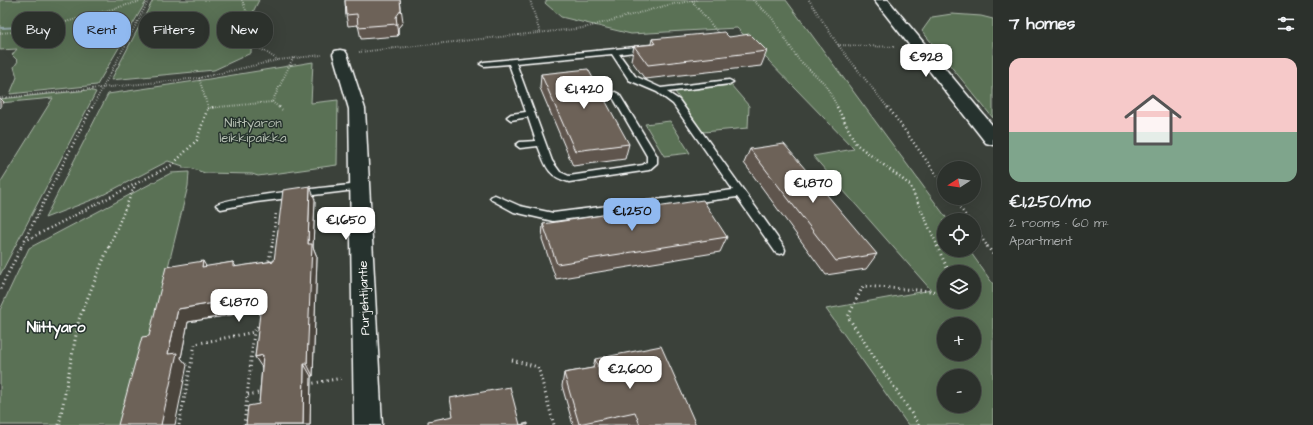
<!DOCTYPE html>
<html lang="en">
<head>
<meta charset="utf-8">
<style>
  body { margin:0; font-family:"Architects Daughter",sans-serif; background:#343934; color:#f1f3f6; height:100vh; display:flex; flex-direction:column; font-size:15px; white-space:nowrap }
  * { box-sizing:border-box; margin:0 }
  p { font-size:13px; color:#a6a9a9 }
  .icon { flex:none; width:22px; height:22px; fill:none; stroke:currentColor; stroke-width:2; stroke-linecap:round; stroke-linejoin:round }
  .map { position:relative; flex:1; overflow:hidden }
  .drawer { display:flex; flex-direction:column; background:#2c312c; width:320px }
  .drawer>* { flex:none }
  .top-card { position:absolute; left:12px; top:12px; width:380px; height:36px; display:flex; gap:8px }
  .needle { width:26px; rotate:258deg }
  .controls { position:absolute; left:937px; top:161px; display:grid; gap:8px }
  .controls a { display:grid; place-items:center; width:44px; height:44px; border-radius:50%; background:#2c312c; box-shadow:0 4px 16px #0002,0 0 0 1px #484c48; font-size:20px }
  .price { position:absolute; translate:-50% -34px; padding:0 9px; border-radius:8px; background:#fff; color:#222; font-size:13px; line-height:26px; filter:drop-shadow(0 1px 2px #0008) }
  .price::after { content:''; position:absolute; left:50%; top:24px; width:12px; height:9px; margin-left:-6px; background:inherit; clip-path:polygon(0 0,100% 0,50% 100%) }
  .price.on { background:#90b9f0; color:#111 }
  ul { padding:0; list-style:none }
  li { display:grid; align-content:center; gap:8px; height:212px; padding:0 16px }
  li+li { border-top:1px solid #484c48 }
  li span { display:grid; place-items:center; height:124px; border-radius:12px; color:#555 }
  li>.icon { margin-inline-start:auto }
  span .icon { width:72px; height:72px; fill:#fffc; stroke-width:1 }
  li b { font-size:17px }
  h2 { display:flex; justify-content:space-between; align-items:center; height:48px; padding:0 16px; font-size:17px }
  .tag { padding:0 14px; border-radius:16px; background:#2c312c; box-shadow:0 4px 16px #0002,0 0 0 1px #484c48; font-size:14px; line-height:36px }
  .tag.on { background:#90b9f0; color:#111 }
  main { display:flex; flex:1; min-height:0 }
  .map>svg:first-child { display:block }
  .green { fill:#5a7155; stroke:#acb8aa; fill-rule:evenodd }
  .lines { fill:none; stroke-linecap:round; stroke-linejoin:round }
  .stream { fill:#93a7aa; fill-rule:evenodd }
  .lane-casing { stroke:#fff; stroke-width:3 }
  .street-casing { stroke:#fff; stroke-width:3 }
  .secondary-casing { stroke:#fff; stroke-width:3 }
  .path-far2 { stroke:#fff; stroke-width:2; stroke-dasharray:0.5 2; stroke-linecap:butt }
  .path-far1 { stroke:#fff; stroke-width:2.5; stroke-dasharray:1 3; stroke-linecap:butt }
  .path { stroke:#fff; stroke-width:3; stroke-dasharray:1 3.5; stroke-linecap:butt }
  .lane { fill:#26332d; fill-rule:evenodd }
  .street { fill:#26332d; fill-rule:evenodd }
  .secondary { fill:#26332d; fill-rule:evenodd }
  .wall { fill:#5e544d; stroke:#fff }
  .shaded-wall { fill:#4c453e; stroke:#fff }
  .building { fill:#6d6259; stroke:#fff }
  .labels { text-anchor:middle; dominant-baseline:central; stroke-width:3; stroke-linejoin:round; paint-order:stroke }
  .park-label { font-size:13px; fill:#b5bfb2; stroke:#26332d }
  .street-label { font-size:13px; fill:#fff; stroke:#26332d }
  .quarter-label { font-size:15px; font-weight:bold; fill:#fff; stroke:#26332d }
</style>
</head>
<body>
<main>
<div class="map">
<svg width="993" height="425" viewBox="0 0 993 425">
  <rect width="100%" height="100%" fill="#3b413a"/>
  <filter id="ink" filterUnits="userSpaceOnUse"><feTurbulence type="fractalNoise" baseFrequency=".025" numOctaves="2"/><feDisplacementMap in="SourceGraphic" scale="8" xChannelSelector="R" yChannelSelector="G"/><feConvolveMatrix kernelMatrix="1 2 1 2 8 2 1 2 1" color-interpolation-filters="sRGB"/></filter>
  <g filter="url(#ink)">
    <!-- green -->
    <g class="green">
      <path d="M0,0h147l-50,85 -87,9 7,-17 -3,-10 4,-6 -6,-6 5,-6 -17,1z"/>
      <path d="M153,0h106l-7,14 -1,39 -37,17 -103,10z"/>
      <path d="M547,0h239l162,220h-4v30h25l24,34v141h-85l-82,-116 105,-19 -118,-134 41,-7 -117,-121 -106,6 -70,-17 -16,-14zM944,272h30v30h-30zM944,324h30v30h-30zM944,376h30v30h-30z"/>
      <path d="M952,14l29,2 12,3v99l-71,-87 10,-14z"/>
      <path d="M313,62l-2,41 27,-3 -1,65 -79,11 -6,-2 -47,-1 -15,-5h-8l1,-2 -15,-5 -71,37 -52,20 63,-124 101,-15z"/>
      <path d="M731,85l18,21 -1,22 -45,4 -28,-40z"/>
      <path d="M89,90l7,2 -96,183v-92l53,-85 -53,5v-4z"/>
      <path d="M670,121l20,32 -26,3 -19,-32z"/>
      <path d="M189,172l-1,14 -59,239h-129v-115l29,-62 142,-75z"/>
    </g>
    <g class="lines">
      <!-- stream -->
      <path class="stream" d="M22,26h2v2l-24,1v-2z"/>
      <!-- lane casing -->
      <g class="lane-casing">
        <g id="lane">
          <path d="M646,46h3v4l-30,4 16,22 26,12 68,-8 4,2 -4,2 -62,8 12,8 105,147 1,3 -1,3 -4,1 -4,-1 -39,-56 -184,24 -39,-9 -22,-12 -2,-2 2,-2 3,-1 25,11 33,7 180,-23 -60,-86 -16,-12 -28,-12 -17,-26 -96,9 36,98 8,11 9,4 74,-11 4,-3v-6l-36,-62 4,-2 4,2 38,62v7l-8,7 -80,12c-22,-6 -23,-16 -31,-36l-18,2 -4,-3 4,-3 16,-1 -8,-24 -17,3 -4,-3 4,-3 15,-2 -17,-48 -25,2 -4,-2 4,-2z"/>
          <path d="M360,184l3,1 2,2 -2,2 -107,13 -35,7 -5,-4c5,-8 126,-19 144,-21z"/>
        </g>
      </g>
      <!-- street casing -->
      <g class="street-casing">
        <path id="street" d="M340,50l5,1 2,3 18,55 17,316h-28l-5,-316 -16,-55 2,-3z"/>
      </g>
      <!-- secondary casing -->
      <g class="secondary-casing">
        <path id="secondary" d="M874,0h14l105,126v19l-7,-2z"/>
      </g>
      <!-- path-far2 -->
      <g class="path-far2">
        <path d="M242,0l19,49 17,11"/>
        <path d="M530,0l10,33"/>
        <path d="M753,0l19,18 26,41 27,25 13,24"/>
        <path d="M809,0l29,45 50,63"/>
        <path d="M692,1l27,33"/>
        <path d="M0,33l37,-3 108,-30"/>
        <path d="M838,45l57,2"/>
        <path d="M359,52l225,-24 84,-23 29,-5"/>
        <path d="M199,78l9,30"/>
        <path d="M0,98l199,-20 79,-18 44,-5"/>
        <path d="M272,102l8,6"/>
        <path d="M92,108l57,-108"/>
        <path d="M208,108l64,-6 21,-44"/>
      </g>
      <!-- path-far1 -->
      <g class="path-far1">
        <path d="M279,107l3,3"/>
        <path d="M837,107l19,37 54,41 28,62"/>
        <path d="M888,107l56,78"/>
        <path d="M208,108l6,-1"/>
        <path d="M953,198l16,22"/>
        <path d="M974,227l14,20"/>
        <path d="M25,241l147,-76 25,-25 11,-33"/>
        <path d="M21,247l71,-140"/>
        <path d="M109,247l26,-62"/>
        <path d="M272,247l4,-34"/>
      </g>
      <!-- path -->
      <g class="path">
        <path d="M937,246l12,26"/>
        <path d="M987,246l6,8"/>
        <path d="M268,265l4,-19"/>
        <path d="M0,289l22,-43"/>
        <path d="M512,360l26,7 16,58"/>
        <path d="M309,384l33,-6"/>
        <path d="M248,395l15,-3"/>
        <path d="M59,425l20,-106 30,-73"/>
        <path d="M179,425l16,-81 59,-12 6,-9"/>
        <path d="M244,425l10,-93"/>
        <path d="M919,425l-71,-108 15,-31 81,6"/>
      </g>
      <!-- lane -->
      <use href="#lane" class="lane"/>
      <!-- street -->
      <use href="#street" class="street"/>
      <!-- secondary -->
      <use href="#secondary" class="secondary"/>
    </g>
    <!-- wall -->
    <g class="wall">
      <path d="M345,0l58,22 -5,6v8l-37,3 -3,-14 -10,1 -2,-11z"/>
      <path d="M729,37l38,14 -6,15 -116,13 -14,-19 3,-14 17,-2 1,-5z"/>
      <path d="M541,74l88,70 -4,15 -52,7 -33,-78z"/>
      <path d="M750,149l127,105 -11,15 -40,6 -82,-112z"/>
      <path d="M315,200l-2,47 4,10 -4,119h-2l-1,49h-64l13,-21 3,-38 -7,-9 6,-47 -73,12 -7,36 6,7 -38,-29 57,-69 27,-5 3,5 38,-6z"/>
      <path d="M543,224l184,13 -7,15 -164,27 -14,-40z"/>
      <path d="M595,359l101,66h-66v-1l-3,1h-54l-11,-39 2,-13 29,-5z"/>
    </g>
    <!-- shaded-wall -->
    <g class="shaded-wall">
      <path d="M400,0l3,22 -5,6v8l-2,-19z"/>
      <path d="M0,98l4,4 -4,6z"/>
      <path d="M310,186l5,14 -2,47 4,10 -4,119 -6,-12 1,-120z"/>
      <path d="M203,261l8,14 -9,-8z"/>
      <path d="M233,262l8,14 -8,-9z"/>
      <path d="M262,295l8,13 -82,14 -7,36 6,7 -12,60h-14l7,-71 10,-45z"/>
      <path d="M263,355v14l-8,-12z"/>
      <path d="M304,364l7,12 -1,49h-7z"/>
    </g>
    <!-- building -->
    <g class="building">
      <path d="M345,0h55l1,10 -5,7 1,7 -39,3 -1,-13 -11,1z"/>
      <path d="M724,32l5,5 21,-3 17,17 -119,14 -14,-19 21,-2 -3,-5z"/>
      <path d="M588,69l41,75 -54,7 -34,-77z"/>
      <path d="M784,144l93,110 -41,7 -86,-112z"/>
      <path d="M310,186l-2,58h4l-5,120h-3l-1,61h-57l2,-19 11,-2 4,-49 -8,2 7,-62 -84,14 -10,45 9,-1 -16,72h-43l24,-88 7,-1 17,-69 37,-6 -1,6 31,-5v5l41,-6 9,-71z"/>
      <path d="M703,200l24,37 -170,27 -14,-40z"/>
      <path d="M661,346l35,79h-56l-5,-13 -56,12 -15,-51 34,-6 -3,-8z"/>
      <path d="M510,387l10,38 8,-2v2h-100v-4l25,-5 -3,-18z"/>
    </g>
  </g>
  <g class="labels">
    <!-- park labels -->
    <g class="park-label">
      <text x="253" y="123">Niittyaron<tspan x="253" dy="15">leikkipaikka</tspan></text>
    </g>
    <!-- street labels -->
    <g class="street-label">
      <text transform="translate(364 298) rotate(-92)">Purjehtijantie</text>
    </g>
    <!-- quarter labels -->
    <g class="quarter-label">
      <text x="56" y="327">Niittyaro</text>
    </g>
  </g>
</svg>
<div class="controls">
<a><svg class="needle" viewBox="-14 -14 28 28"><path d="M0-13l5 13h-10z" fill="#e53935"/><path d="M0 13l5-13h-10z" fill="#a6a9a9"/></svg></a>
<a><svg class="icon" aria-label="locate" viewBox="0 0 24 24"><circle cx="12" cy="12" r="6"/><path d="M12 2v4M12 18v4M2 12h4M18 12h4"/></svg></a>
<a><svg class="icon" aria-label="layers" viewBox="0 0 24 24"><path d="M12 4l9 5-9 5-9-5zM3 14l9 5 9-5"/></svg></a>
<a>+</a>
<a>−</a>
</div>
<b class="price" style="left:926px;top:78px">€928</b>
<b class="price" style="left:584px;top:110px">€1,420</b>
<b class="price" style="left:813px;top:204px">€1,870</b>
<b class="price on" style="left:632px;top:232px">€1,250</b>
<b class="price" style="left:346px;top:241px">€1,650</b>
<b class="price" style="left:239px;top:323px">€1,870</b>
<b class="price" style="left:630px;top:390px">€2,600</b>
<div class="top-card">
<a class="tag">Buy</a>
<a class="tag on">Rent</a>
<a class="tag">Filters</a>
<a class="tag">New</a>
</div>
</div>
<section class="drawer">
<h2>7 homes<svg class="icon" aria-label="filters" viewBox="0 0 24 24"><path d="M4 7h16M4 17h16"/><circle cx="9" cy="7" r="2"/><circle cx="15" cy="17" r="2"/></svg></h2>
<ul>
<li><span style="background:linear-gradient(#f6c9c9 60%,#7fa58c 0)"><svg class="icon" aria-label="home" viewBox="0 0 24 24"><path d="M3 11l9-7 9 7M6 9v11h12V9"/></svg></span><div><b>€1,250/mo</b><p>2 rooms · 60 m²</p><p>Apartment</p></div></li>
</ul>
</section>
</main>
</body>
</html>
